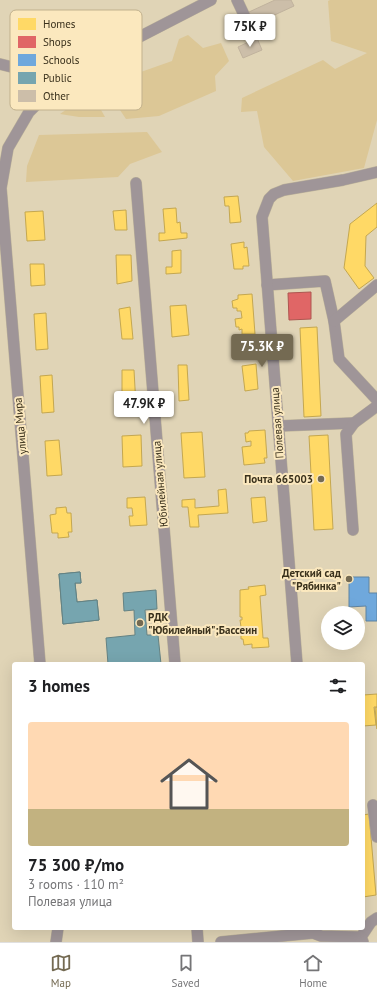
<!DOCTYPE html>
<html lang="en">
<head>
<meta charset="utf-8">
<style>
  body { margin:0; font-family:"PT Sans",sans-serif; background:#f6f6f6; color:#202124; height:100vh; display:flex; flex-direction:column; font-size:15px; white-space:nowrap }
  * { box-sizing:border-box; margin:0 }
  p { font-size:13px; color:#757577 }
  .icon { flex:none; width:22px; height:22px; fill:none; stroke:currentColor; stroke-width:2; stroke-linecap:round; stroke-linejoin:round }
  .map { position:relative; flex:1; overflow:hidden }
  .sheet { position:absolute; left:12px; top:662px; width:353px; height:268px; display:flex; flex-direction:column; background:#fff; border-radius:4px; box-shadow:0 4px 16px #0002 }
  .sheet>* { flex:none }
  .fabs { position:absolute; left:321px; top:606px; display:grid; gap:8px }
  .fabs a { display:grid; place-items:center; width:44px; height:44px; border-radius:50%; background:#fff; box-shadow:0 4px 16px #0002; font-size:20px }
  .price { position:absolute; translate:-50% -34px; padding:0 9px; border-radius:4px; background:#fff; color:#222; font-size:13px; line-height:26px; filter:drop-shadow(0 1px 2px #0008) }
  .price::after { content:''; position:absolute; left:50%; top:24px; width:12px; height:9px; margin-left:-6px; background:inherit; clip-path:polygon(0 0,100% 0,50% 100%) }
  .price.selected { background:#746a52; color:#fff }
  ul { padding:0; list-style:none }
  li { display:grid; align-content:center; gap:8px; height:212px; padding:0 16px }
  li span { display:grid; place-items:center; height:124px; border-radius:4px; color:#555 }
  li>.icon { margin-inline-start:auto }
  span .icon { width:72px; height:72px; fill:#fffc; stroke-width:1 }
  li b { font-size:17px }
  h2 { display:flex; justify-content:space-between; align-items:center; height:48px; padding:0 16px; font-size:17px }
  .tabs { display:flex; justify-content:space-around; align-items:center; height:56px; border-top:1px solid #e0e0e0; background:#fff; font-size:11px; color:#757577 }
  .tabs a { display:grid; justify-items:center; gap:2px }
  .tabs .selected { color:#746a52 }
  .map>svg:first-child { display:block }
  .green { fill:#dcc796 }
  .homes { fill:#ffd966; stroke:#c4a750 }
  .shops { fill:#e06666; stroke:#ae5650 }
  .schools { fill:#6fa8dc; stroke:#5f84a2 }
  .public { fill:#76a5af; stroke:#648283 }
  .building { fill:#ccbea9; stroke:#c0b29d }
  .lines { fill:none; stroke-linecap:round; stroke-linejoin:round }
  .minor-casing { stroke:#bcb29a; stroke-width:12 }
  .minor { stroke:#9f9598; stroke-width:11 }
  .poi-dot { fill:#746a52; stroke:#fbe8be; stroke-width:1.5 }
  .labels { text-anchor:middle; dominant-baseline:central; stroke-width:4; stroke-linejoin:round; paint-order:stroke }
  .street-label { font-size:11px; fill:#3a311c; stroke:#fbe8be }
  .poi-label { font-size:11px; font-weight:bold; fill:#3a311c; stroke:#fbe8be; text-anchor:end }
  .key { fill:#fbe8be; stroke:#c1b18d; stroke-width:1 }
  .key-label { font-size:11px; fill:#3a311c }
</style>
</head>
<body>
<div class="map">
<svg width="377" height="942" viewBox="0 0 377 942">
  <rect width="100%" height="100%" fill="#e0d4b6"/>
  <!-- green -->
  <g class="green">
    <path d="M330,0h47v120l-13,48 -71,13 -29,-34 -7,-36 -16,1 1,-14 81,-38 12,9 32,-16 -36,-12 -3,-40z"/>
    <path d="M188,35l15,13 18,-5 8,18 -14,15 1,15 -57,25 -33,3 -12,-18 7,-22 51,-18 7,-22z"/>
    <path d="M91,92l14,25h-26l-19,-3z"/>
    <path d="M147,132l15,20 -32,12 -12,13 -92,5 1,-16 12,-31z"/>
  </g>
  <!-- homes -->
  <g class="homes">
    <path d="M238,196l3,26 -11,1 -1,-17h-4l-1,-9z"/>
    <path d="M377,203v24l-11,9 -1,30 9,12 -15,11 -15,-21 6,-44z"/>
    <path d="M176,208l1,15 3,-1 1,11h6v5l-28,3v-8h6l-2,-24z"/>
    <path d="M126,210l1,20h-12l-2,-19z"/>
    <path d="M43,211l2,29 -18,1 -2,-29z"/>
    <path d="M244,242v6l3,-1 2,19h-6v3h-9l-3,-25z"/>
    <path d="M181,250v23l-15,1v-7h6v-16z"/>
    <path d="M116,255h15l1,26 -15,3z"/>
    <path d="M30,264h14l1,21 -14,1z"/>
    <path d="M252,294l3,40h-13v-5l-3,1v-3h-3l-1,-8 7,-1 -1,-7h-4v-3h-4l-1,-7 6,-2v-4z"/>
    <path d="M186,305l3,30 -17,2 -2,-31z"/>
    <path d="M130,307l3,32h-11l-3,-30z"/>
    <path d="M46,313l2,36 -12,1 -2,-36z"/>
    <path d="M317,327l4,89 -17,1 -4,-89z"/>
    <path d="M256,364l2,25 -13,2 -3,-25z"/>
    <path d="M178,365h9l2,35 -10,1z"/>
    <path d="M122,370h12l2,36h-14z"/>
    <path d="M52,375l2,37 -12,1 -2,-37z"/>
    <path d="M265,430l2,28h-3l1,5 -21,2 -2,-18 9,-1v-5l-5,1 -1,-9h3l1,-2z"/>
    <path d="M202,432l3,45 -21,1 -3,-45z"/>
    <path d="M141,435l1,31 -19,1 -1,-31z"/>
    <path d="M328,435l5,94 -19,1 -5,-94z"/>
    <path d="M59,440l3,35 -15,1 -2,-35z"/>
    <path d="M226,489l2,24 -30,2 1,12h-9l-2,-20h-6v-7l13,-1v9l24,-2 -1,-16z"/>
    <path d="M145,497l2,28 -17,1 -1,-10h4l-1,-8h-5v-10z"/>
    <path d="M265,497l2,24 -14,2 -2,-25z"/>
    <path d="M66,507l1,6h4l1,19h-4l1,5 -11,1v-5h-6l-2,-18 6,-1v-6z"/>
    <path d="M265,585l1,10 -6,1 3,42h5l1,9 -17,1v-4l-8,1 -1,-6h-2v-8l2,-1 -1,-3h-1l-1,-7h2v-3h-2v-27l9,-1 -1,-2z"/>
    <path d="M377,694v13h-3l2,18 -13,1v-31z"/>
    <path d="M377,707v22l-2,-21z"/>
    <path d="M369,814l7,81 -13,2v-82z"/>
  </g>
  <!-- shops -->
  <path class="shops" d="M311,292v27l-22,1 -1,-27z"/>
  <!-- schools -->
  <path class="schools" d="M349,577h20v16h8v28h-11v-15l-17,1z"/>
  <!-- public -->
  <g class="public">
    <path d="M80,572l1,11h-6l2,19 20,-2 2,20 -36,4 -4,-50z"/>
    <path d="M80,572l1,11h-6l2,19 20,-2 2,20 -36,4 -4,-50z"/>
    <path d="M156,590l1,19 -12,1 2,25h11l3,29h-53l-2,-26 29,-3 -1,-25 -10,1 -1,-18z"/>
  </g>
  <!-- building -->
  <g class="building">
    <path d="M275,0h16l3,6 -39,18 -6,-12z"/>
    <path d="M257,38l5,12 -19,8 -5,-11z"/>
  </g>
  <g class="lines">
    <!-- minor casing -->
    <g class="minor-casing">
      <g id="minor">
        <path d="M237,0l16,34"/>
        <path d="M0,64l64,16"/>
        <path d="M136,183l39,481"/>
        <path d="M267,285l58,-4 9,40 5,38 38,41"/>
        <path d="M334,321l43,-36"/>
        <path d="M278,426l76,-3"/>
        <path d="M353,530l-7,-96 8,-11 23,-17"/>
        <path d="M40,664l-39,-476 7,-40 21,-36 23,-23 24,-17 40,-23 95,-49"/>
        <path d="M297,664l-35,-447 7,-18 5,-5 10,-4 59,-10 34,-8"/>
        <path d="M373,805l4,32"/>
        <path d="M197,928l1,14"/>
        <path d="M361,937l10,-15 6,-4"/>
        <path d="M56,942l2,-14"/>
        <path d="M221,942l92,-9 8,3 40,1 2,5"/>
      </g>
    </g>
    <!-- minor -->
    <use href="#minor" class="minor"/>
  </g>
  <!-- markers -->
  <g class="poi-dot">
    <circle cx="321" cy="479" r="4"/>
    <circle cx="349" cy="579" r="4"/>
    <circle cx="140" cy="623" r="4"/>
  </g>
  <g class="labels">
    <!-- street labels -->
    <g class="street-label">
      <text transform="translate(277 423) rotate(-94)">Полевая улица</text>
      <text transform="translate(20 426) rotate(-95)">улица Мира</text>
      <text transform="translate(160 484) rotate(-95)">Юбилейная улица</text>
    </g>
    <!-- poi labels -->
    <g class="poi-label">
      <text x="313" y="479">Почта 665003</text>
      <text x="341" y="573">Детский сад<tspan x="341" dy="13">"Рябинка"</tspan></text>
      <text x="148" y="617" text-anchor="start">РДК<tspan x="148" dy="13">"Юбилейный";Бассеин</tspan></text>
    </g>
  </g>
  <!-- legend -->
  <rect x="10" y="10" width="132" height="100" rx="6" class="key"/>
  <rect x="18" y="18" width="18" height="12" fill="#ffd966"/>
  <rect x="18" y="36" width="18" height="12" fill="#e06666"/>
  <rect x="18" y="54" width="18" height="12" fill="#6fa8dc"/>
  <rect x="18" y="72" width="18" height="12" fill="#76a5af"/>
  <rect x="18" y="90" width="18" height="12" fill="#ccbea9"/>
  <g class="key-label">
    <text x="43" y="28">Homes</text>
    <text x="43" y="46">Shops</text>
    <text x="43" y="64">Schools</text>
    <text x="43" y="82">Public</text>
    <text x="43" y="100">Other</text>
  </g>
</svg>
<div class="fabs">
<a><svg class="icon" aria-label="layers" viewBox="0 0 24 24"><path d="M12 4l9 5-9 5-9-5zM3 14l9 5 9-5"/></svg></a>
</div>
<b class="price" style="left:250px;top:48px">75K ₽</b>
<b class="price selected" style="left:262px;top:368px">75.3K ₽</b>
<b class="price" style="left:144px;top:425px">47.9K ₽</b>
<section class="sheet">
<h2>3 homes<svg class="icon" aria-label="filters" viewBox="0 0 24 24"><path d="M4 7h16M4 17h16"/><circle cx="9" cy="7" r="2"/><circle cx="15" cy="17" r="2"/></svg></h2>
<ul>
<li><span style="background:linear-gradient(#ffd9b3 70%,#c2b280 0)"><svg class="icon" aria-label="home" viewBox="0 0 24 24"><path d="M3 11l9-7 9 7M6 9v11h12V9"/></svg></span><div><b>75 300 ₽/mo</b><p>3 rooms · 110 m²</p><p>Полевая улица</p></div></li>
</ul>
</section>
</div>
<nav class="tabs">
<a class="selected"><svg class="icon" aria-label="map" viewBox="0 0 24 24"><path d="M3 6l6-2 6 2 6-2v14l-6 2-6-2-6 2zM9 4v14M15 6v14"/></svg>Map</a>
<a><svg class="icon" aria-label="saved" viewBox="0 0 24 24"><path d="M7 4h10v16l-5-4-5 4z"/></svg>Saved</a>
<a><svg class="icon" aria-label="home" viewBox="0 0 24 24"><path d="M3 11l9-7 9 7M6 9v11h12V9"/></svg>Home</a>
</nav>
</body>
</html>
